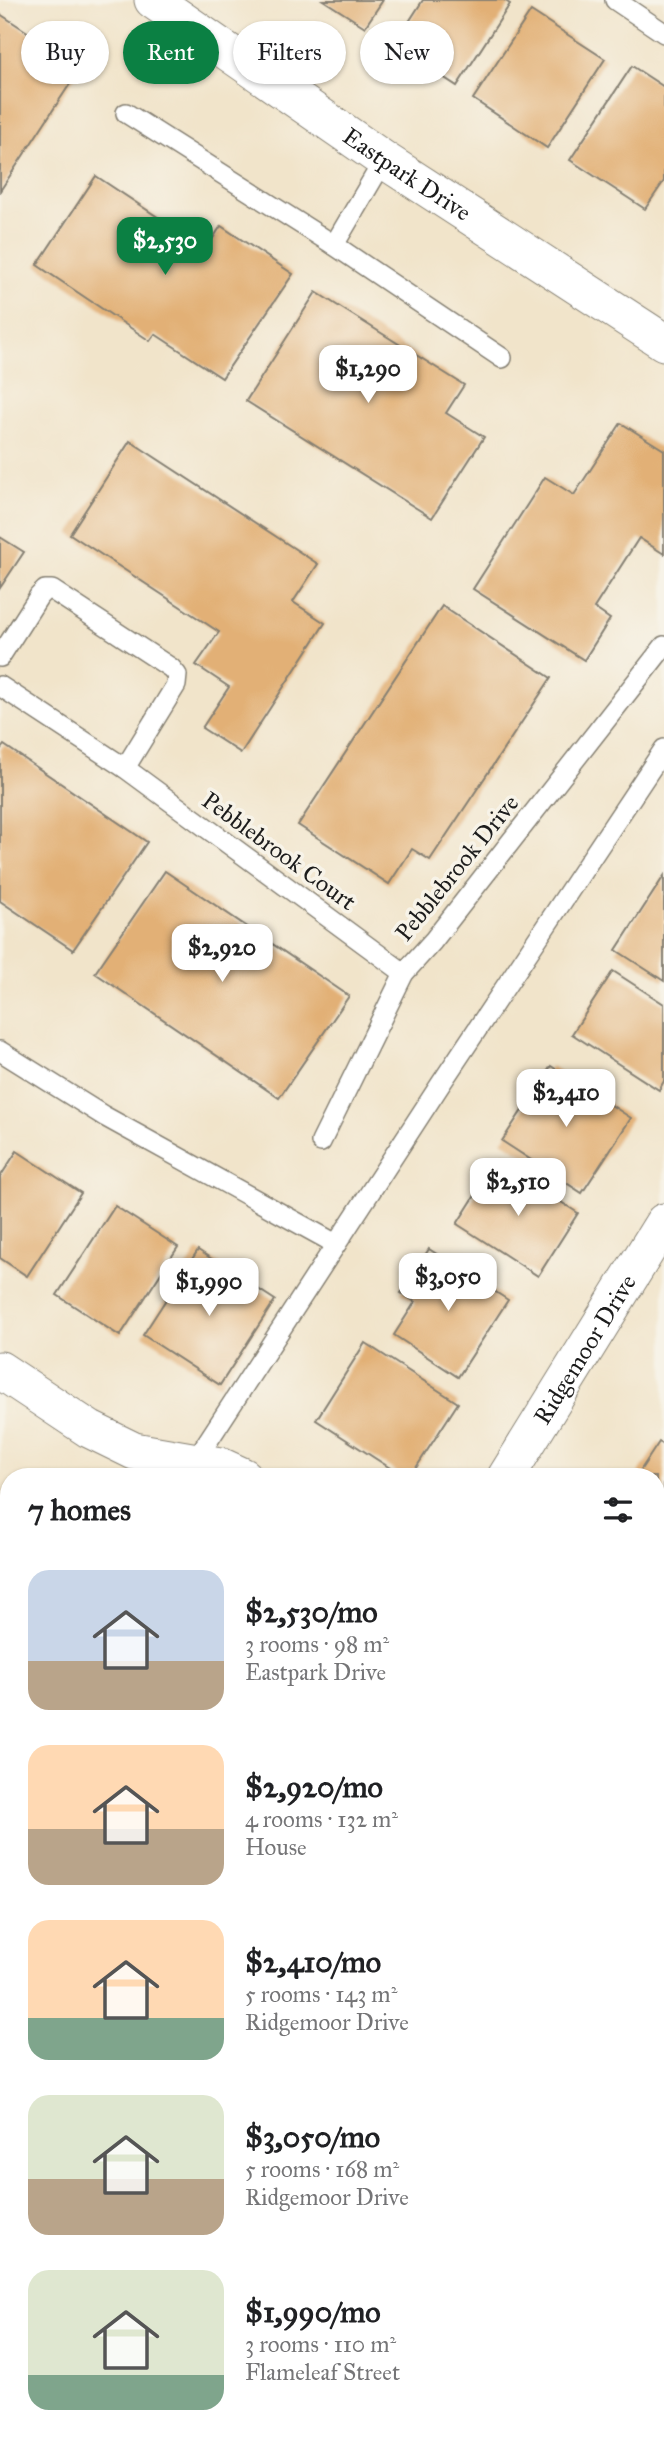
<!DOCTYPE html>
<html lang="en">
<head>
<meta charset="utf-8">
<style>
  body { margin:0; font-family:"IM FELL Great Primer",serif; background:#f2f2f2; color:#202124; height:100vh; display:flex; flex-direction:column; font-size:26px; white-space:nowrap }
  * { box-sizing:border-box; margin:0 }
  p { font-size:23px; color:#757577 }
  .icon { flex:none; width:38px; height:38px; fill:none; stroke:currentColor; stroke-width:2; stroke-linecap:round; stroke-linejoin:round }
  .map { position:relative; flex:1; overflow:hidden }
  .details { position:absolute; left:0px; top:1468px; width:665px; height:975px; display:flex; flex-direction:column; background:#fff; border-radius:28px 28px 0 0; box-shadow:0 2px 5px #0004 }
  .details>* { flex:none }
  .banner { position:absolute; left:21px; top:21px; width:623px; height:63px; display:flex; gap:14px }
  .price { position:absolute; translate:-50% -60px; padding:0 16px; border-radius:14px; background:#fff; color:#222; font-size:23px; line-height:46px; filter:drop-shadow(0 2px 4px #0008) }
  .price::after { content:''; position:absolute; left:50%; top:42px; width:21px; height:16px; margin-left:-10px; background:inherit; clip-path:polygon(0 0,100% 0,50% 100%) }
  .price.on { background:#0b8043; color:#fff }
  ul { padding:0; list-style:none }
  li { display:flex; align-items:center; gap:21px; height:175px; padding:0 28px }
  li span { display:grid; place-items:center; flex:none; width:196px; height:140px; border-radius:21px; color:#555 }
  li>.icon { margin-inline-start:auto }
  span .icon { width:84px; height:84px; fill:#fffc; stroke-width:1 }
  li b { font-size:30px }
  h2 { display:flex; justify-content:space-between; align-items:center; height:84px; padding:0 28px; font-size:30px }
  .tag { padding:0 24px; border-radius:32px; background:#fff; box-shadow:0 2px 5px #0004; font-size:24px; line-height:63px }
  .tag.on { background:#0b8043; color:#fff }
  .map>svg:first-child { display:block }
  .building { fill:#e2b076 }
  .lines { fill:none; stroke-linecap:round; stroke-linejoin:round }
  .lane-casing { stroke:#868073; stroke-width:22 }
  .street-casing { stroke:#868073; stroke-width:39 }
  .secondary-casing { stroke:#868073; stroke-width:41 }
  .lane { stroke:#fff; stroke-width:19 }
  .street { stroke:#fff; stroke-width:37 }
  .secondary { stroke:#fff; stroke-width:38 }
  .labels { text-anchor:middle; dominant-baseline:central; stroke-width:7; stroke-linejoin:round; paint-order:stroke }
  .street-label { font-size:24px; fill:#1c1c1c; stroke:#f7f3e8 }
</style>
</head>
<body>
<div class="map">
<svg width="664" height="2442" viewBox="0 0 664 2442">
  <rect width="100%" height="100%" fill="#f7f3e8"/>
  <filter id="ink" filterUnits="userSpaceOnUse"><feTurbulence type="fractalNoise" baseFrequency=".0143" numOctaves="2"/><feDisplacementMap in="SourceGraphic" scale="14" xChannelSelector="R" yChannelSelector="G"/><feConvolveMatrix kernelMatrix="1 2 1 2 8 2 1 2 1" color-interpolation-filters="sRGB"/></filter>
  <filter id="wash" filterUnits="userSpaceOnUse"><feTurbulence type="fractalNoise" baseFrequency=".00686" numOctaves="4" result="noise"/><feDisplacementMap in="SourceGraphic" scale="28" xChannelSelector="R" yChannelSelector="G"/><feGaussianBlur stdDeviation="1.57" result="paint"/><feColorMatrix in="noise" values="0 0 0 0 0 0 0 0 0 0 0 0 0 0 0 0 0 1.4 0 .05"/><feComposite in="paint" operator="in"/></filter>
  <g filter="url(#wash)">
    <rect width="100%" height="100%" fill="#f1e4ca"/>
    <g id="blocks">
      <!-- building -->
      <g class="building">
        <path d="M323,0h60l-18,27z"/>
        <path d="M423,0h81l6,4 -53,82 -63,-41z"/>
        <path d="M531,11l74,48 -58,89 -74,-49z"/>
        <path d="M0,14l81,53 -81,124z"/>
        <path d="M632,66l32,21v94l-19,28 -75,-49z"/>
        <path d="M96,176l110,73 15,-23 72,48 -71,104 -67,-44 -5,7 -113,-76z"/>
        <path d="M316,292l148,93 -18,28 38,24 -52,81 -186,-117z"/>
        <path d="M621,423l43,27v104l-25,-16 -45,70 16,11 -26,41 -111,-71 72,-112 29,18z"/>
        <path d="M130,441l188,123 -25,38 32,21 -84,130 -39,-25 27,-41 -33,-22 23,-33 -149,-98z"/>
        <path d="M0,537l24,15 -24,36z"/>
        <path d="M442,606l109,72 -121,182 -18,-11 -23,35 -91,-59z"/>
        <path d="M4,745l143,97 -74,108 -73,-49v-151z"/>
        <path d="M165,871l184,125 -70,102 -184,-125z"/>
        <path d="M664,876v105l-48,-31z"/>
        <path d="M613,971l51,33v77l-5,9 -87,-56z"/>
        <path d="M551,1066l80,52 -49,75 -80,-52z"/>
        <path d="M17,1151l64,42 -54,83 -27,-18v-81z"/>
        <path d="M497,1161l81,52 -40,63 -81,-52z"/>
        <path d="M115,1206l63,41 -58,89 -63,-41z"/>
        <path d="M429,1249l79,51 -50,77 -64,-42 21,-33 -14,-9z"/>
        <path d="M198,1250l77,50 -55,85 -77,-50z"/>
        <path d="M365,1343l93,60 -48,74h-6l-88,-57z"/>
        <path d="M659,1442l5,3v105l-8,-6v-67h-20z"/>
        <path d="M9,1510v88l-6,10 -3,-2v-83z"/>
        <path d="M656,1573l8,5v34l-8,13z"/>
        <path d="M664,1853v101l-8,-5v-84z"/>
        <path d="M656,1978l8,5v71l-8,12z"/>
        <path d="M0,2141l9,5v104l-9,14z"/>
        <path d="M83,2434h120l5,4 3,-4h21l12,8h-149z"/>
        <path d="M420,2434h24l12,8h-41z"/>
      </g>
    </g>
  </g>
  <g filter="url(#ink)">
    <use href="#blocks" fill-opacity="0" stroke="#868073" stroke-width="2"/>
    <g class="lines">
      <!-- lane casing -->
      <g class="lane-casing">
        <g id="lane">
          <path d="M615,0l49,33"/>
          <path d="M126,113l208,132 168,113"/>
          <path d="M334,245l50,-85"/>
          <path d="M0,657l39,-61 6,-6h7l119,78 6,7 -1,10 -51,83"/>
          <path d="M0,686l125,82 279,205"/>
          <path d="M0,1051l104,65 232,128"/>
          <path d="M321,1142l83,-169 29,-32 231,-295"/>
          <path d="M191,1467l249,-382 224,-336"/>
          <path d="M0,1685l9,5"/>
          <path d="M656,1750l8,-12"/>
          <path d="M0,1758l9,-14"/>
        </g>
      </g>
      <!-- street casing -->
      <g class="street-casing">
        <g id="street">
          <path id="s1" d="M153,0l231,160 280,182"/>
          <path d="M0,1370l89,59 45,22 86,15 24,11"/>
          <path id="s2" d="M506,1477l158,-255"/>
          <path d="M656,2207l8,-12"/>
          <path d="M0,2368l9,-13"/>
          <path d="M334,2442l5,-8"/>
        </g>
      </g>
      <!-- secondary casing -->
      <g class="secondary-casing">
        <g id="secondary">
          <path d="M0,1986l9,6"/>
          <path d="M0,2051l9,5"/>
          <path d="M656,2418l8,5"/>
          <path d="M579,2434l12,8"/>
        </g>
      </g>
      <!-- lane -->
      <use href="#lane" class="lane"/>
      <!-- street -->
      <use href="#street" class="street"/>
      <!-- secondary -->
      <use href="#secondary" class="secondary"/>
    </g>
  </g>
  <g class="labels">
    <!-- street labels -->
    <g class="street-label">
      <text stroke="none"><textPath href="#s1" startOffset="308">Eastpark Drive</textPath></text>
      <text transform="translate(279 851) rotate(36)">Pebblebrook Court</text>
      <text transform="translate(457 868) rotate(-51)">Pebblebrook Drive</text>
      <text stroke="none"><textPath href="#s2" startOffset="150">Ridgemoor Drive</textPath></text>
    </g>
  </g>
</svg>
<b class="price on" style="left:165px;top:277px">$2,530</b>
<b class="price" style="left:368px;top:405px">$1,290</b>
<b class="price" style="left:222px;top:984px">$2,920</b>
<b class="price" style="left:566px;top:1129px">$2,410</b>
<b class="price" style="left:518px;top:1218px">$2,510</b>
<b class="price" style="left:448px;top:1313px">$3,050</b>
<b class="price" style="left:209px;top:1318px">$1,990</b>
<div class="banner">
<a class="tag">Buy</a>
<a class="tag on">Rent</a>
<a class="tag">Filters</a>
<a class="tag">New</a>
</div>
<section class="details">
<h2>7 homes<svg class="icon" aria-label="filters" viewBox="0 0 24 24"><path d="M4 7h16M4 17h16"/><circle cx="9" cy="7" r="2"/><circle cx="15" cy="17" r="2"/></svg></h2>
<ul>
<li><span style="background:linear-gradient(#c9d6e8 65%,#b9a48a 0)"><svg class="icon" aria-label="home" viewBox="0 0 24 24"><path d="M3 11l9-7 9 7M6 9v11h12V9"/></svg></span><div><b>$2,530/mo</b><p>3 rooms · 98 m²</p><p>Eastpark Drive</p></div></li>
<li><span style="background:linear-gradient(#ffd9b3 60%,#b9a48a 0)"><svg class="icon" aria-label="home" viewBox="0 0 24 24"><path d="M3 11l9-7 9 7M6 9v11h12V9"/></svg></span><div><b>$2,920/mo</b><p>4 rooms · 132 m²</p><p>House</p></div></li>
<li><span style="background:linear-gradient(#ffd9b3 70%,#7fa58c 0)"><svg class="icon" aria-label="home" viewBox="0 0 24 24"><path d="M3 11l9-7 9 7M6 9v11h12V9"/></svg></span><div><b>$2,410/mo</b><p>5 rooms · 143 m²</p><p>Ridgemoor Drive</p></div></li>
<li><span style="background:linear-gradient(#dfe7d0 60%,#b9a48a 0)"><svg class="icon" aria-label="home" viewBox="0 0 24 24"><path d="M3 11l9-7 9 7M6 9v11h12V9"/></svg></span><div><b>$3,050/mo</b><p>5 rooms · 168 m²</p><p>Ridgemoor Drive</p></div></li>
<li><span style="background:linear-gradient(#dfe7d0 75%,#7fa58c 0)"><svg class="icon" aria-label="home" viewBox="0 0 24 24"><path d="M3 11l9-7 9 7M6 9v11h12V9"/></svg></span><div><b>$1,990/mo</b><p>3 rooms · 110 m²</p><p>Flameleaf Street</p></div></li>
</ul>
</section>
</div>
</body>
</html>
